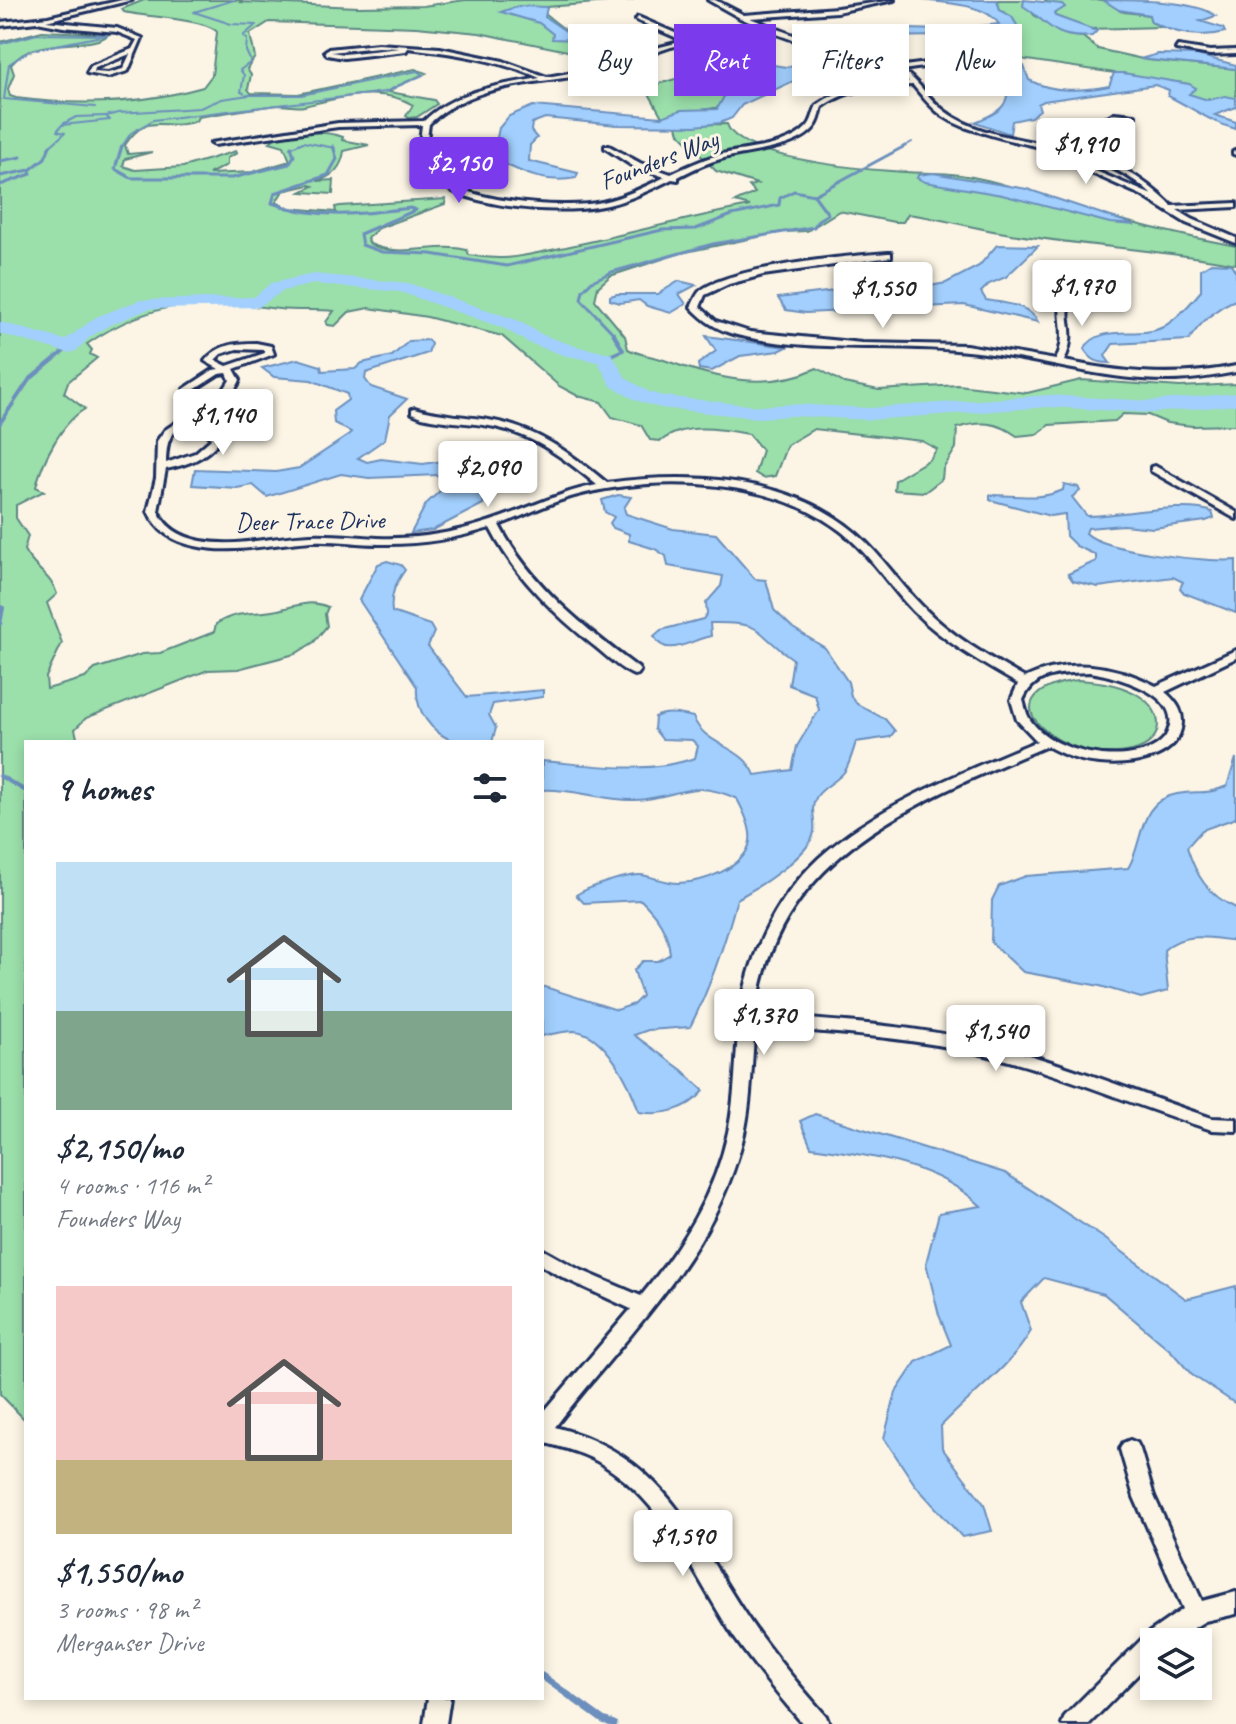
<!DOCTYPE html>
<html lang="en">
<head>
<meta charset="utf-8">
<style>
  body { margin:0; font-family:Caveat,sans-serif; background:#f2f2f3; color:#1f2937; height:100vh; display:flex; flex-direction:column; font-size:30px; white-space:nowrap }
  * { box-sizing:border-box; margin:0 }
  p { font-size:26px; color:#747a83 }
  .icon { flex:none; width:44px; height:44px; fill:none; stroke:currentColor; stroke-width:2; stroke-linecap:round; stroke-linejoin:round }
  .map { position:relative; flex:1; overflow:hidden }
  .sheet { position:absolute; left:24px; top:740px; width:520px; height:960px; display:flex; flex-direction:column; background:#fff; border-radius:0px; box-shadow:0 4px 12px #0003 }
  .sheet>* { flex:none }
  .banner { position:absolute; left:568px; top:24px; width:548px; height:72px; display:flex; gap:16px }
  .buttons { position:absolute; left:1140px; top:1628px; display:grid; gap:16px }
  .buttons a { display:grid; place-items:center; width:72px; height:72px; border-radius:0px; background:#fff; box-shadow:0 4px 12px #0003; font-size:40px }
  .price { position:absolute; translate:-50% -68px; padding:0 18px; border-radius:8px; background:#fff; color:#222; font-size:26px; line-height:52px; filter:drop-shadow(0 2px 4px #0008) }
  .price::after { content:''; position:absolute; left:50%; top:48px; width:24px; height:18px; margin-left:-12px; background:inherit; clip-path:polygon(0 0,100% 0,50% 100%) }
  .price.selected { background:#7c3aed; color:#fff }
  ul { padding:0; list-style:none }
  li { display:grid; align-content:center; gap:16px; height:424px; padding:0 32px }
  li span { display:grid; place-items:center; height:248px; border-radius:0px; color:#555 }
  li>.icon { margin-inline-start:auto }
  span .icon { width:144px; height:144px; fill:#fffc; stroke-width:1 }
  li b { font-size:34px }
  h2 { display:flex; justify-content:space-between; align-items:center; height:96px; padding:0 32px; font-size:34px }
  .pill { padding:0 28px; border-radius:0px; background:#fff; box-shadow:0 4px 12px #0003; font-size:28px; line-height:72px }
  .pill.selected { background:#7c3aed; color:#fff }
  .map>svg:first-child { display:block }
  .green { fill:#9bdfaa; stroke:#5b8784; stroke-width:2 }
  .water { fill:#a2cffd; stroke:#6c8fbd; stroke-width:2 }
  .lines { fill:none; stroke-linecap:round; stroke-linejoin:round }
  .stream-far3 { stroke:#6c8fbd; stroke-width:2 }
  .stream-far2 { stroke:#6c8fbd; stroke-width:3 }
  .stream-far1 { stroke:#6c8fbd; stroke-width:4 }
  .stream { stroke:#6c8fbd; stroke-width:7 }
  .river { fill:#a2cffd; fill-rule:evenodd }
  .minor-casing { stroke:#1b2f5e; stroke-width:6 }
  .minor { fill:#fcf5e5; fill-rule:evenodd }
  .labels { text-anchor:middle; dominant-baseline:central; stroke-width:6; stroke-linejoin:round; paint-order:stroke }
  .far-street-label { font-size:26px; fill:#1b2f5e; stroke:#fcf5e5 }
</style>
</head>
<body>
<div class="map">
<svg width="1236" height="1724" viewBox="0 0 1236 1724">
  <rect width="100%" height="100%" fill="#fcf5e5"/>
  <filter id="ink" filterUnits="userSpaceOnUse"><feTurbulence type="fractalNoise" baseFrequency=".0125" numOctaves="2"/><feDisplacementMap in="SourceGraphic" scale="16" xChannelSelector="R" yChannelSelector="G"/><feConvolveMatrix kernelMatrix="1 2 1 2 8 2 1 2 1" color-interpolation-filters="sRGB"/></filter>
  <g filter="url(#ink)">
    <!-- green -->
    <g class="green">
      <path d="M144,0h98l-2,2 119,5 64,-1 42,-6h168l-86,7 -2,7 28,22 78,11 -30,15 -142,-29 -63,-6 -147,-5 -19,12 5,23 -8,12 4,6 -3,14 3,4 47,1 117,-25 11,4 -29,13 -8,6 45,8 3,4 -20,13 -8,1 -3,-2 7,-11c-32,-20 -75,-7 -109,1 -7,2 -17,-1 -25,-1 -27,3 -54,8 -81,12l-2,4c-31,12 -48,-12 -71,24l3,9 24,-2 -27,7 -2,7 12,4 48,-3 53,-16 1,2 -10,5v7l-18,9 43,-2 38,-11 -6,-15 -14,-4 5,-4c23,-5 45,-9 68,-1l-1,3 27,5 -25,6c-2,16 -11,26 -27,30l17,-1 -1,14 -32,-2 12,-6 -4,-1 -26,6 -7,11 12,6 48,4 -1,-5 5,-1 106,-7 -1,5 -66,24 -12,10 3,6c31,15 66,-2 97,6l2,5c39,8 59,-1 97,-8 62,-13 124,-30 184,-41l-15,-4 20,-9 -6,-7 8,-2 -41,-13 -37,-38 -2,-7 2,-1 48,-1c12,39 170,49 207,49 45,0 89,18 130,31 57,17 113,31 172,42v18c-79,-15 -158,-18 -237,-32 -30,-5 -60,-14 -91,-18l-5,8h-9l-55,-11 -32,20 -25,1 -101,21 -71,23 -12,11 -3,13 30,36 3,13c12,6 23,7 36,11 50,18 102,32 153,8l27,15 35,7 79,-5 69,8 54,-13 99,7 56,-3v41l-44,1 -25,-3 -19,-8 -25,-1 -8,7 -66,4 -12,9 -20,2c-21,-15 -37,-15 -60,-8l-1,20 -13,21 -1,10 -17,13 -31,-2 1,-10 35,-21 7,-10 -15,-8 -108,-12 -27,16 -12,31 -12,2 -8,-5 7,-23 -13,-16c-28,-5 -64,-12 -88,7l-11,-1 -9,-15 -29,-8 -11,-15 -23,-6 -19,-10 -57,-50 -75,-19 -58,-9 -20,4 -14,14 -7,-1 -2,-3 8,-11c-17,-2 -37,0 -55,-2 -76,-10 -126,-10 -192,35l5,6 -2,4 7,4 -29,24 -4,11 21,16c-23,13 -43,52 -49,78l8,4 -28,14v13l12,18 -4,14c8,17 28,26 33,44l-10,9 15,40 -16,34 1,12 38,-11 10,-9 47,-15 18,-1 54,-21 2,-8c21,-14 39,-9 62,-14 18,-4 31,-11 50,-3l-3,7 2,12 -13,16 -19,12 -57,15 -30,1 -122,48 -11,11 3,13h-52v679l-26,-27v-1352l42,-11 67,3c-18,18 -73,-1 -98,31l3,9 -6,15 2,7 6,2c62,8 126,6 187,-11l9,-12 5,-43c-10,-13 -73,-15 -93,-20l-2,-3z"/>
      <path d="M997,0h27l10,15 33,20 16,2 15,12 49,11 89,9v29l-37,2 -10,-6v-10l-189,-28 -6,-5 4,-15 15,-1 -1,-18 -12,-7z"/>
      <path d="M1045,0h58l21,12 25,3 2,7 11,5 -73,2 -34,-13z"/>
      <path d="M689,75c20,4 44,8 31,32l-58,10 -15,-27 11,-6z"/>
      <path d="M1078,680c21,1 42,4 60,15 28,17 27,48 -6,56 -68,16 -157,-57 -54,-71z"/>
    </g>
    <!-- water -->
    <g class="water">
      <path d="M923,0h74l3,10 12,7 9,15 -8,3 -206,3 -5,-3 71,-7 69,2 57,-6c-15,-21 -52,-20 -76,-24z"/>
      <path d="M1024,0l38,4 3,3 -11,7 1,2 42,15 -5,5c-40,4 -43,-14 -69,-30z"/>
      <path d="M1103,0c28,0 93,0 113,16l-16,5 23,7 2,4c-25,7 -51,1 -74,-10l-2,-7 -30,-5z"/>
      <path d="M518,6l29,1 -2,10 28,19 78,11 -12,7 -60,-14 -27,-1 1,-5 -14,-11 -38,-11z"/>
      <path d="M1158,54l39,1 39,10v4l-96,-10z"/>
      <path d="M729,58l57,9 65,-6 16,4 -63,11 -62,29 -10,13 -12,5 -25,3 -78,-1 -72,-7 -13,5 -1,8 6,7 -7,7 -1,16 49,12 -2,5c-29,6 -52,-4 -77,-17l1,-8 -4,-11 3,-14 10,-12 24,-10 129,11 19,-7 36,-1 8,-14c-6,-19 -28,-17 -43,-22l1,-7 32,-3z"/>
      <path d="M1004,64l20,2 5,14c24,13 53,11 80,6l5,-13h9l66,11 7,4 -7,6 19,6 17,-4 11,2v9l-21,8 21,7v7c-27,-7 -43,-21 -68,-33l1,-6 -14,-5 -111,16 -6,3 2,6 -9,7 -19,4 -2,13 -35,-12c28,-11 36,-17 32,-47 -1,-11 4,-2 -3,-11z"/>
      <path d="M933,173l94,16 108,36 -25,-2 -108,-28 -77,-13 -8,-4 1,-3z"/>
      <path d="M997,245l41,1 -32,31 -17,7 -8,8 5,8c18,3 43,4 52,22l-74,-17 -158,8 -20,-3 -8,-12 104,-13 37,3 27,-5 33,-17z"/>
      <path d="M1211,263l20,1 5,8v28c-17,5 -38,25 -47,40l-76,4 -8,12 5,7c-13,0 -19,-3 -26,-14 16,-27 55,-9 79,-22 15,-9 27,-23 38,-36v-22z"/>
      <path d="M679,281l17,4 -17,9 7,10 -15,9 -24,-7 -8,-6 -19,3 -10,-3v-4l7,-2h41z"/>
      <path d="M706,336l81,11 -8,4 -39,5 -28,15 -13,-2 -1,-5 18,-13z"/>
      <path d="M428,340l3,4 -3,9 -62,20 -1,6 6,8 36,12 -17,16 -5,24 -27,19 9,4 14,-3 42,5 26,-4 35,12 3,7 -4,25 -50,26 -22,3 15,-29 18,-17 -6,-12 -69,3 -28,-4 -74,23 -14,-12 -16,3 -45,-3 3,-16 81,3 23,-4 50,-33 2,-3 -17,-9 -1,-12 15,-11 -1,-6 -36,-14 -37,-3 -12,-9 36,-9 23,7 1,5 33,-2 7,-6 30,-7 17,-15z"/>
      <path d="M1064,484l14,3 2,4 -8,6 15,19c33,0 98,-15 125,-4l2,6 -8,3 -53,7 -30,-3 -35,3 -2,5c17,18 124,30 150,27v53l-52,-20 -4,-5 3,-6 -10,-5 -75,10 -25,-6 -5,-7 28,-13v-6l-20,-9 -10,-10 -1,-22 -15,2 -60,-16v-5c26,0 49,6 73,-5z"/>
      <path d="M618,495l13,2 -7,11 2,6 47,15 43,5 39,45 11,1 8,30 19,18 32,20 23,34 3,14 6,8 28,15 10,12 -5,6 -34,5c-3,9 -6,21 -11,29 -7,10 -21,15 -28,25 -8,12 -1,23 -3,36 -3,23 -57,56 -77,67 -12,44 -26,87 -47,128l-42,3 -14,5 48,35 22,21c-17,19 -41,25 -65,21 -8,-26 -34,-80 -65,-81 -10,0 -22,3 -32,5v-50l75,24 17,-6 8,-8 -8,-26 9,-9h15l12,-7c-2,-24 -13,-38 -29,-54l-57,3 -8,-8c12,-8 51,-21 65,-20 13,2 24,8 37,8 23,0 68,-15 72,-42 2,-13 -7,-31 -13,-42 -46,-22 -58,-1 -102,1 -31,1 -64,-12 -93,-10v-29c52,4 103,14 153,-3l3,-12 -6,-6 -30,-1 -8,-10 1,-12c11,-6 25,-3 38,0 12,30 50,28 62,58l37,-5 5,-24 22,-36 -4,-15 -26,-10 4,-26c-41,-27 -24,-37 -83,-36l1,13c-19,3 -46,24 -57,0l7,-6 42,-11 4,-5 -1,-11 15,-17 2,-10 -55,-10 -2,-10 -11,-7 -26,-8v-7l-16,-6 -3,-5 4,-6 -9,-5 -3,-12z"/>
      <path d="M387,561l14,4 4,5c-10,14 -15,25 -13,42l38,13 4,7 -6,14 39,51 76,-7v7l-50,7 -4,11 7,13 -4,14c-11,0 -28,3 -38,-1 -23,-8 -39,-31 -37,-54l-58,-87 19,-36z"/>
      <path d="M1236,758v60l-34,12 -15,17c9,29 21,48 49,61v33c-26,-3 -52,-10 -72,9l4,41 -27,7 -41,-12 -77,-14 -32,-30 1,-42 7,-14 27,-10 102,-8c16,-25 9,-67 49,-74 22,-4 27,2 50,-8z"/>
      <path d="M815,1114l190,59 99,65 82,61 50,-13v118l-44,-29 -21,-24 -67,-57 -60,-16 -23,24 10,29c-22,38 -60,63 -90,95l1,22 42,56 8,27 -30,6 -47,-52 -31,-47 12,-46 20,-30 35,-17 -12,-30 -13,-52 13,-50 42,-7c-44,-42 -112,-51 -170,-59l-11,-26z"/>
    </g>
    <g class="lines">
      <!-- stream-far3 -->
      <g class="stream-far3">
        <path d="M234,0l-40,12 37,12 25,1 -13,11 4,3 -1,12 5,11 -11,8 4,5 -3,17 3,1"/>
        <path d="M0,44l37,-10 70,1 -76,15 -22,14 -5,35 91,8"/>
        <path d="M63,124l13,-7 30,-1"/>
        <path d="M48,148l17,-15 -8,-2 5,-6 48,-5 -4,-4 12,-3 82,-5 22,-9 27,-4h52l116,-24 6,4 -38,17 -232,28 -22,13 -10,15"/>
        <path d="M290,148l13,-6 32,6"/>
        <path d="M902,148l10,-6"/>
      </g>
      <!-- stream-far2 -->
      <g class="stream-far2">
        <path d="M122,146l-7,23 16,9h101l57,-14 5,-8 -3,-10"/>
        <path d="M333,146l4,13 -9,16 -53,18 -3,10c46,17 91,11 138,5l6,2 -56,24 2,11 20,7 49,2 76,12 155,-36 34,-1 36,-14 47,-10 1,-7 14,-7 20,4 91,-49"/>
        <path d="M0,161l21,-4"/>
        <path d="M0,176l30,-6"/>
        <path d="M0,185l31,-11 -1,-4 15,-12 5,-12"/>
        <path d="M615,335l-34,-36 2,-9 9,-9 20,-9 101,-28 101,-17 4,-7 10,-6 -14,-19"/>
      </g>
      <!-- stream-far1 -->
      <g class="stream-far1">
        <path d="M605,358l18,-8 -10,-17"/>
        <path d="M0,423l29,-43 40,-33"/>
        <path d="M0,607l3,1 -3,16"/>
        <path d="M0,776l26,15"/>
      </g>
      <!-- stream -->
      <path class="stream" d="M542,1676l61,44 11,4"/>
      <!-- river -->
      <path class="river" d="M314,274l94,9 109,37 26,15 32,11 37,8 14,24 23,14 14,4 96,10 33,-2 78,4 179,-13 102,6 85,-8v12l-85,8 -102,-6 -179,13 -78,-4 -33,2 -99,-10 -25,-8 -24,-14 -13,-24 -35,-7 -34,-12 -26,-15 -103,-36 -86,-8 -31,7 -24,16 -110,2 -39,16 -20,12 -14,14 -7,2 -69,-19v-12l65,18 31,-23 44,-17 114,-3 17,-14z"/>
      <!-- minor casing -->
      <g class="minor-casing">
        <g id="minor">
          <path d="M122,0h10l-86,21 71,7 25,10 -14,33 -20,6 -21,-4 4,-7 41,-17 5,-9 -20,-8 -54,-5 -26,-5 -37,4v-4l48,-5zM130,54l-7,15 -15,4 -14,-1 1,-4z"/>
          <path d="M708,0h7l29,15 93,-7 57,-8 -57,12 -87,6 56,22 91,27 30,-4 12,-7 16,4 -2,3 -51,7c18,12 26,29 44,42 31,23 77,27 114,35l54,-34 21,2v2l-33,9 -35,22c42,9 74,28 105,58l64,-3v4l-59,3 15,9 44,19v5l-50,-20 -45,-28 -97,-43 5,-1 103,44c-46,-45 -111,-43 -168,-62 -14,-4 -28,-8 -41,-17 -12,-8 -21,-20 -30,-31 -33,2 -64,2 -91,22 -2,6 -2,12 -6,18 -15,24 -66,26 -92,33 -16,4 -31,11 -46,19v3l-6,-1c-24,12 -48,24 -75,28 -41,7 -142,1 -169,-34 -10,-13 -8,-33 -6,-48l-84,2 -124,18 -3,-2 127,-20 86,-2c31,-30 75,-36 116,-43 -42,-18 -87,-25 -132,-30l-2,3 -62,7 -17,-3 -2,-4 3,-2 50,-5 62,4 63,13 44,16 67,-12 46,-18 24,-6 -48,-21 2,-3 53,23 77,-10 -28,-12zM774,33c18,7 36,13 54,18 28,7 59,11 81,31 -33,1 -65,3 -92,23 -4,7 -4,16 -10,22 -21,22 -62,21 -89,28 -17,5 -32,12 -47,19l-31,-11 -31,-17h-4v2l29,19 31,10c-20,10 -41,20 -63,25 -36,8 -153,1 -171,-35 -6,-13 -4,-30 -2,-43 43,-43 112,-40 167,-51 26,-5 49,-18 75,-26 33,-9 69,-8 103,-14zM378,47l22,1 -56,6 -13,-2z"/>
          <path d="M1178,46l32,5 26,-1v4l-26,1 -34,-6z"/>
          <path d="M1235,151l1,4 -3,-1v-2z"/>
          <path d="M888,253h3v4l-128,18 -34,9 -24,11 -5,12 16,14 34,11 112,11 104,2 90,15c20,-43 -23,-58 44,-81h3v4c-61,27 -18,34 -39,78 60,12 111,17 172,5v6c-22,4 -43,8 -66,8 -69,1 -135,-23 -203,-29 -76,-8 -155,2 -230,-16 -19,-5 -32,-13 -46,-28 3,-5 5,-12 9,-16 30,-24 147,-35 188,-38z"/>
          <path d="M256,343l15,3 3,8 -40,15 6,11c-8,19 -26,27 -43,37l7,8 14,7 1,9c-14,17 -31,24 -53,28l-8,42c8,18 24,26 43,30 37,7 74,-5 110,-6 22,-1 45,2 67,3 29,1 57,-2 85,-9 46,-10 87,-35 134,-44 -30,-25 -63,-50 -102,-58 -24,-5 -49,-4 -73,-10l-10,-4v-4l3,-1c26,8 53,8 79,13 44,8 80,35 113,62 83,-11 182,-7 249,50 25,21 42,49 65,72 30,31 67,52 104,73 43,-21 90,-14 131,8l80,-36v8l-71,34c12,10 20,21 16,37 -7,31 -54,37 -81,34 -19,-1 -37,-8 -53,-17 -130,56 -273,108 -291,269 72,6 146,9 218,25 82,19 159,52 238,78l24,1v12l-24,-1c-80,-25 -157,-60 -239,-78 -71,-16 -145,-19 -218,-26 -4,39 -3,79 -13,116 -29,115 -118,195 -187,285 111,29 136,107 194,193 23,34 50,65 77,96l3,8h-26c-24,-28 -48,-57 -69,-87 -38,-58 -68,-132 -129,-171 -19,-13 -41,-18 -63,-24v-28l89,-105 -65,-30 -24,-13v-17l36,20 63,27c40,-49 74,-102 87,-164 8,-36 7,-73 11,-109 7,-62 34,-122 80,-165 61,-55 143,-85 218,-117l-20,-21 -6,-20 7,-16c-37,-21 -75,-43 -105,-73 -23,-24 -40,-52 -65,-74 -69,-59 -189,-64 -274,-41 -26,7 -50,20 -75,29 33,62 85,102 139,143l2,3 -2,3 -4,1c-13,-5 -25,-17 -36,-26 -43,-34 -82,-71 -108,-121 -35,11 -72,17 -110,16 -22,0 -45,-4 -68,-3 -39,2 -78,14 -117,5 -22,-5 -38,-14 -47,-35l8,-33 1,-37 8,-11 30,-20 -9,-9 -2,-12 29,-19 6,-1 -14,-8c13,-17 32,-18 51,-18zM237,349l27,1 1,3 -38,13 -12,-6 6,-6zM227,373l3,7 -9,14 -19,12 -6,-6 -2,-10 25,-16zM190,421l8,8 12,7 1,3 -16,14 -29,10c1,-24 2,-29 24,-42zM1090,672c24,4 86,20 80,53 -2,9 -5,14 -13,20 -33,22 -107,8 -128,-27 -3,-5 -4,-12 -6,-18 13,-29 38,-26 67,-28z"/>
          <path d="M1155,466l81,46v7l-85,-48v-4z"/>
          <path d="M1130,1440l7,3 3,6 14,47 48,105 34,-9v22l-31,7 -34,21h-17v16l-65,66h-27l3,-8 82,-82 36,-25 -49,-112 -14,-48 3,-6z"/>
          <path d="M428,1698h22l-4,26h-22z"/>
        </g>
      </g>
      <!-- minor -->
      <use href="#minor" class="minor"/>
    </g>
  </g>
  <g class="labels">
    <!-- far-street labels -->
    <g class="far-street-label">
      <text transform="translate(659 160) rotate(-21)">Founders Way</text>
      <text transform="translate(310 521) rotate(-1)">Deer Trace Drive</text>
    </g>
  </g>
</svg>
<div class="buttons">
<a><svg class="icon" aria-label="layers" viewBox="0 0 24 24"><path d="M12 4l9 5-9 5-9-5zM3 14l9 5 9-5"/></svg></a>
</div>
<b class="price" style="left:1086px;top:186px">$1,910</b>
<b class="price selected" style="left:459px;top:205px">$2,150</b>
<b class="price" style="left:1082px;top:328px">$1,970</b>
<b class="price" style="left:883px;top:330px">$1,550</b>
<b class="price" style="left:223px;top:457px">$1,140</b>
<b class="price" style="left:488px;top:509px">$2,090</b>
<b class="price" style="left:764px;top:1057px">$1,370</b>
<b class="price" style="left:996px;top:1073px">$1,540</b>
<b class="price" style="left:683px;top:1578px">$1,590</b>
<div class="banner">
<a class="pill">Buy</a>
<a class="pill selected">Rent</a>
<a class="pill">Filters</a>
<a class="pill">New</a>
</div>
<section class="sheet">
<h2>9 homes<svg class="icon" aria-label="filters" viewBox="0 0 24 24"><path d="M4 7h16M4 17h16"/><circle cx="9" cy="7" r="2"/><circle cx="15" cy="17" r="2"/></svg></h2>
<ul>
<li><span style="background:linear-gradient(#bfe0f5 60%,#7fa58c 0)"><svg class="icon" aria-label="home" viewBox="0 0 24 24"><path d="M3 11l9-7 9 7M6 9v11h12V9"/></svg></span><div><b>$2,150/mo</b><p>4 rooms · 116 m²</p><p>Founders Way</p></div></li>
<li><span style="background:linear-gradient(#f6c9c9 70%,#c2b280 0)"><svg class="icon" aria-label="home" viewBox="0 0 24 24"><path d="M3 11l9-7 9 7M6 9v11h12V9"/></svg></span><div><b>$1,550/mo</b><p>3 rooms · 98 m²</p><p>Merganser Drive</p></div></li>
</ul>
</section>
</div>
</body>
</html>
